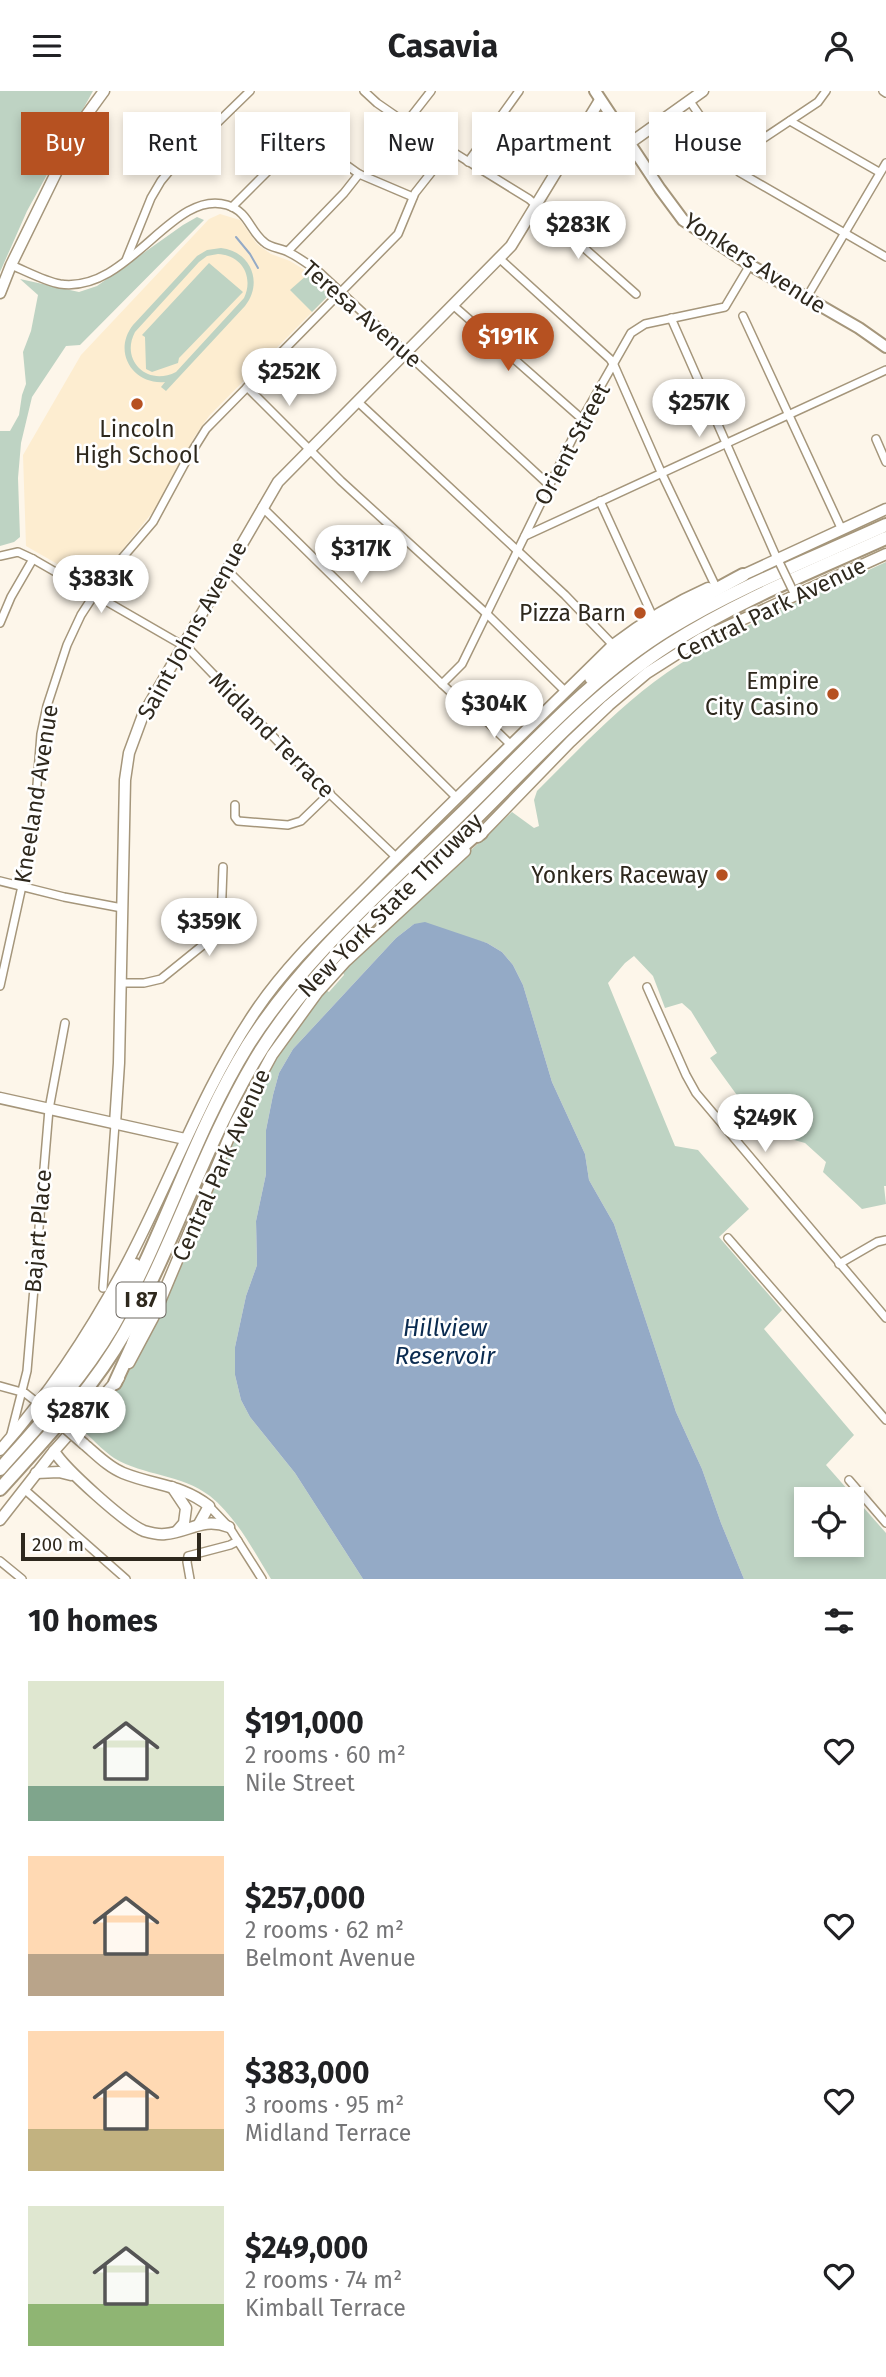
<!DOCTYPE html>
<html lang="en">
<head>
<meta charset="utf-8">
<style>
  body { margin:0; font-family:"Fira Sans",sans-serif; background:#f6f6f6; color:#202124; height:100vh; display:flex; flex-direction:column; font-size:26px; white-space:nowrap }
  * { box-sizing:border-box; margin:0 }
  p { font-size:23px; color:#757577 }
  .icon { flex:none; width:38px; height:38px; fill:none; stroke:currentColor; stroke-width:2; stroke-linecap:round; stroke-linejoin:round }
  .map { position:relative; height:1488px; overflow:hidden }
  .side { display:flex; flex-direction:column; background:#fff; flex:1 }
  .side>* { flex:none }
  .banner { position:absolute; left:21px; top:21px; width:845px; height:63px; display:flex; gap:14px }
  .tools { position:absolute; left:794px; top:1396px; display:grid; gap:14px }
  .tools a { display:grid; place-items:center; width:70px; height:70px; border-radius:0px; background:#fff; box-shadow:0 4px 10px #0003; font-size:35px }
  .scale { position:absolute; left:21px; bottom:18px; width:180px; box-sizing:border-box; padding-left:7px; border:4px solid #2e281d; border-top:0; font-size:19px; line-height:24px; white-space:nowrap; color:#2e281d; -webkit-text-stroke:5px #fff; paint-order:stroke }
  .price { position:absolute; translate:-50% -60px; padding:0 16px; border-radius:24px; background:#fff; color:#222; font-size:23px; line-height:46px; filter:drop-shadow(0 2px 4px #0008) }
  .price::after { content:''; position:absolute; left:50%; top:42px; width:21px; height:16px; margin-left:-10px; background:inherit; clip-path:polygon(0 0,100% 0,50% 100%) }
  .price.selected { background:#b65121; color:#fff }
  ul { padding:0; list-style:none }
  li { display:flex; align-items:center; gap:21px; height:175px; padding:0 28px }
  li span { display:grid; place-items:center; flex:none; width:196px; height:140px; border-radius:0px; color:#555 }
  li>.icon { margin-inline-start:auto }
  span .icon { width:84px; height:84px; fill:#fffc; stroke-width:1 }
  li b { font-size:30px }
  h2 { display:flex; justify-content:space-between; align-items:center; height:84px; padding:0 28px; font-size:30px }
  .tag { padding:0 24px; border-radius:0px; background:#fff; box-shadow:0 4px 10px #0003; font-size:24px; line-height:63px }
  .tag.selected { background:#b65121; color:#fff }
  header { display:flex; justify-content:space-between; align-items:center; height:91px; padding:0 28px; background:#fff; font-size:32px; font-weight:700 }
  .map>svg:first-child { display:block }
  .built { fill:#fdedd0 }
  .green { fill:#bed3c3; fill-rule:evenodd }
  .water { fill:#94aac6 }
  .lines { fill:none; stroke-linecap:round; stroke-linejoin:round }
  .stream { stroke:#94aac6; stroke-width:2 }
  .street-casing { stroke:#a5967b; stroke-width:10 }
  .secondary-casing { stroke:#a5967b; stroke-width:13 }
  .primary-casing { stroke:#a5967b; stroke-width:14 }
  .highway-casing { stroke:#a5967b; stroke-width:16 }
  .street { stroke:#fff; stroke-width:7 }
  .secondary { stroke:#fff; stroke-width:10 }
  .primary { stroke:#fff; stroke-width:10 }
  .highway { stroke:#fff; stroke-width:12 }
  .street-bridge-casing { stroke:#a5967b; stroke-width:10; stroke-linecap:butt }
  .secondary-bridge-casing { stroke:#a5967b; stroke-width:13; stroke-linecap:butt }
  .street-bridge { stroke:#fff; stroke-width:7 }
  .secondary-bridge { stroke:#fff; stroke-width:10 }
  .poi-dot { fill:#b65121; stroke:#fff; stroke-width:2.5 }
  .labels { text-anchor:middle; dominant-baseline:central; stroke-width:5; stroke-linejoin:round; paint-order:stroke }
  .shield { fill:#fff; stroke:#6d6861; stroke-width:2 }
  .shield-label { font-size:21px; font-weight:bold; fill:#2e281d }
  .street-label { font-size:23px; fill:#2e281d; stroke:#fff }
  .poi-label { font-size:23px; fill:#2e281d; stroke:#fff; text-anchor:end }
  .water-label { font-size:24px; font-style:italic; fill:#0a2b50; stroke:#fff }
</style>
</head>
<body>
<header><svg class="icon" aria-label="menu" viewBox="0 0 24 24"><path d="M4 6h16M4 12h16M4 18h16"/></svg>Casavia<svg class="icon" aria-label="person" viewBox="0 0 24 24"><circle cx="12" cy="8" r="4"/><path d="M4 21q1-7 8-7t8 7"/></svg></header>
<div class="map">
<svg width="886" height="1488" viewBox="0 0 886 1488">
  <rect width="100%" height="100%" fill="#fdf6ea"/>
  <!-- built -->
  <path class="built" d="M220,123l20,6 17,24 14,10 19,7 18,11 23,21 -122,123 -14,20 -35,67 -66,82 -68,-39 -3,-91 58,-100 128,-136z"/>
  <!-- green -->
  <g class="green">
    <path d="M0,0h93l-66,120 -27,61z"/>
    <path d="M197,126l7,3 -124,125 -14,1 -34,51 -11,46 -3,35 2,59 -6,5 -14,4v-115h10l9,-16 3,-20 4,-11 -3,-32 8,-21 7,-36 -18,-16 59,13 18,-6 86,-61z"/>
    <path d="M221,157c29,3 43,34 24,58l-79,85 -5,-4 4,-5c-32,3 -53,-30 -32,-57l64,-69 10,-6zM218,163c24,1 36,23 26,44l-68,74c-29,15 -56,-12 -41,-40l64,-70 8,-6z"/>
    <path d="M209,172l34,29 -64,66 -1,5 -26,9 -6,-3 -1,-32 -3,-2z"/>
    <path d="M307,184l22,20 -17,17 -22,-22z"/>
    <path d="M886,471v624h-2l2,18 -24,5 -39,-37 3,-10 -21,-19 -18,-5 -32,-18 -45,-62 7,-5 -26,-42 -9,-8 -17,5 -12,-32 -19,-20 -9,7 -17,20 67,163 23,4 51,59 -30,28 63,73 -18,19 90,106 -28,30 60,68v46h-142l-23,-56 -19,-54 -26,-57 -62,-188 -25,-44 -4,-26 -33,-72 -29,-97 -10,-20 -11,-13 -15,-9 -73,-19 -18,14 -103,111 -14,24 -6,22 -7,35v44l-10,47 1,44 -11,31 -11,51v28l6,25 9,17 45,56 68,106h-92c-18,-29 -34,-61 -61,-83 -29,-22 -66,-20 -96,-38 -12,-8 -22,-20 -33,-29l53,-69 53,-108 67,-158 19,-37 51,-68 5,3 15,-17 -2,-5 170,-158 22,16 5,-2 -5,-26 3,-9c38,-38 75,-77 117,-109 69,-51 155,-84 232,-120zM807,1409h45v45h-45z"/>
  </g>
  <!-- water -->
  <path class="water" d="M425,831l62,21 15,9 11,13 10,20 29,97 33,72 4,26 25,44 62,188 26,57 19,54 23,56h-381l-68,-106 -45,-56 -9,-17 -6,-25v-28l11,-51 11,-31 -1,-44 10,-47v-44l7,-35 6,-22 14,-24 103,-111 18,-14z"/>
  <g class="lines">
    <!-- stream -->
    <path class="stream" d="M236,146l14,17 8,14"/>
    <!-- street casing -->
    <g class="street-casing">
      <g id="street">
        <path d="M364,0l13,12 29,20 123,76 107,95"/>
        <path d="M883,0l3,2"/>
        <path d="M689,9l50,72 147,85"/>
        <path d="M790,30l89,51"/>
        <path d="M406,32l25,-32"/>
        <path d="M731,69l87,-58 8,-11"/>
        <path d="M468,71l51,-71"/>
        <path d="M232,116l63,-63 12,-7 52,37 54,23"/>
        <path d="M288,160l56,-58 15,-19"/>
        <path d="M500,168l110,100 4,6 47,107 54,113"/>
        <path d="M126,169l25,-62 10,-17 14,-17 75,-73"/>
        <path d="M11,174c15,6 33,16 49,19 69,10 112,-96 167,-79 22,7 22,25 37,37 6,6 17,6 24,10 11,5 21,13 31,20l230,213"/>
        <path d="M807,206l79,-134"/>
        <path d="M454,215l128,113"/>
        <path d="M743,225l99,214"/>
        <path d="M671,227l107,243"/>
        <path d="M247,296l94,94 147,134 78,77"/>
        <path d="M358,311l207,193 48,50"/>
        <path d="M876,348l10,23"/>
        <path d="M600,410l53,116"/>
        <path d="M262,416l180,177 15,14 18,12 36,35"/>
        <path d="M525,445l361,-166"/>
        <path d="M0,465l18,-4 15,7 156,90 122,127 86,82"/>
        <path d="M227,479l230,228"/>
        <path d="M0,532l11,-26 22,-38"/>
        <path d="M442,593l20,-20 120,-245 49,-86 14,-9 80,-17 25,-42"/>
        <path d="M235,714v12l3,4 50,4 13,-4 29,-28"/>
        <path d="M0,790l64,16 58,11"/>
        <path d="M121,892h23l17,-4 52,-42 8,-16 2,-54"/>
        <path d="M0,895l33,-150 8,-102 6,-28 20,-61 14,-30 24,-37 48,-56 33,-61 20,-32 192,-195 17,-41 34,-43"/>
        <path d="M647,896l39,88 10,18 190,225"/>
        <path d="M728,1147l158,182"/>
        <path d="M839,1173l38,-22 9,-2"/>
        <path d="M103,1197l12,-164"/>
        <path d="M0,1295l25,7 14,11"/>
        <path d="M11,1343l16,-63 22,-262 16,-86"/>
        <path d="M849,1389l37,43"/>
        <path d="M24,1398l102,90"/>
        <path d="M209,1415l20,21 33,52"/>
        <path d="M0,1470l22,18"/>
        <path d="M190,1488l-3,-17 1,-6 42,-11 8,-4"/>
      </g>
    </g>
    <!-- secondary casing -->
    <g class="secondary-casing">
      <g id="secondary">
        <path d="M630,52l73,-52"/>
        <path d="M0,202l11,-28 69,-141 24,-33"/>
        <path d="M739,486l147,-68"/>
        <path d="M478,746l92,-95 39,-37 38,-32 55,-35 184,-84"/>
        <path d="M0,1007l185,41"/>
        <path d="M115,1033l4,-61 6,-283 4,-27 14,-38 135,-233 233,-236 89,-146"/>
        <path d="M129,1272l24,-45 82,-195 37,-68 45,-62 29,-32 119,-110"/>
        <path d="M84,1353c12,10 24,23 39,29 32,13 58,11 86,33l-10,18"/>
        <path d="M0,1359c48,-54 90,-118 125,-183 45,-84 76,-175 130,-255 34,-51 81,-93 124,-137 77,-77 156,-153 234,-230 30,-23 61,-42 95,-57"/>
        <path d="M54,1360c11,18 71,72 90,80 7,2 14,4 21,3 25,-2 37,-17 64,-7"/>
        <path d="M36,1382l23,-1 12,3"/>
        <path d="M172,1396l14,21 -2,15 -7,8"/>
        <path d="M0,1429l54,-69 65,-73"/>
      </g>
    </g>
    <!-- primary casing -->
    <g class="primary-casing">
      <path id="primary" d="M595,0l65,98 23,31 67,45 109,63 27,19"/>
    </g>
    <!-- highway casing -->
    <g class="highway-casing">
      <g id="highway">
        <path d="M591,587c44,-45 97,-73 152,-103"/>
        <path d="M403,808l70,-62 8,-4"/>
        <path d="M115,1292l17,-37 22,-56"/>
        <path d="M39,1313c32,-18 76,-105 96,-139"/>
        <path d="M0,1378c40,-45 81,-89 112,-141 52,-91 81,-194 136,-283 56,-88 138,-157 212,-230 67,-65 129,-137 209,-186 68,-42 145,-71 217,-104"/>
        <path d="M0,1398c45,-50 92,-99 125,-157 49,-88 79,-186 130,-272 55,-92 140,-163 216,-237 63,-62 124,-131 199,-179 67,-43 143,-73 216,-106"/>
      </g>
    </g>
    <!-- street -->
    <use href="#street" class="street"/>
    <!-- secondary -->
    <use href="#secondary" class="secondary"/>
    <!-- primary -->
    <use href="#primary" class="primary"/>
    <!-- highway -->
    <use href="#highway" class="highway"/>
    <!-- street-bridge casing -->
    <g class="street-bridge-casing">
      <path id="street-bridge" d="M780,473l13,27"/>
    </g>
    <!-- secondary-bridge casing -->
    <g class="secondary-bridge-casing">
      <path id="secondary-bridge" d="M43,1317l41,36"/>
    </g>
    <!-- street-bridge -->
    <use href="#street-bridge" class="street-bridge"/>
    <!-- secondary-bridge -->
    <use href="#secondary-bridge" class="secondary-bridge"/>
  </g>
  <!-- markers -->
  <g class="poi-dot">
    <circle cx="137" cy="313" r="7"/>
    <circle cx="640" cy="522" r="7"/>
    <circle cx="833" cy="603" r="7"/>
    <circle cx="722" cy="784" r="7"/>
  </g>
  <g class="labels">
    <!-- shield labels -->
    <rect class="shield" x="116.5" y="1191.5" width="49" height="35" rx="5"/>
    <g class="shield-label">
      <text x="141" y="1209">I 87</text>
    </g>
    <!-- street labels -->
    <g class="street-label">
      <text transform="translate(755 172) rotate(33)">Yonkers Avenue</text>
      <text transform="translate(362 223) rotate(41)">Teresa Avenue</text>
      <text transform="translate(572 353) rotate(-62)">Orient Street</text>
      <text transform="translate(771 518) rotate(-26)">Central Park Avenue</text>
      <text transform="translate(192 539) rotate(-61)">Saint Johns Avenue</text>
      <text transform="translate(272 644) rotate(45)">Midland Terrace</text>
      <text transform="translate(36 703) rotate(-81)">Kneeland Avenue</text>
      <text transform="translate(390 814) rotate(-45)">New York State Thruway</text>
      <text transform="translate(221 1074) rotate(-66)">Central Park Avenue</text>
      <text transform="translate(38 1140) rotate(-85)">Bajart Place</text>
    </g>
    <!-- poi labels -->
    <g class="poi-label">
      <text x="137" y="338" text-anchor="middle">Lincoln<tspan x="137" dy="26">High School</tspan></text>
      <text x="626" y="522">Pizza Barn</text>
      <text x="819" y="590">Empire<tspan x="819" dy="26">City Casino</tspan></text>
      <text x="708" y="784">Yonkers Raceway</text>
    </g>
    <!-- water labels -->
    <g class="water-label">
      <text x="445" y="1237">Hillview<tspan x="445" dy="28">Reservoir</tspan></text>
    </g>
  </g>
</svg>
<div class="tools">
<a><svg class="icon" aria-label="locate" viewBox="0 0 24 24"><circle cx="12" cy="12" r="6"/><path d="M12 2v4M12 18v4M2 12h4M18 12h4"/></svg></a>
</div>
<div class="scale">200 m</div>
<b class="price" style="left:578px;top:170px">$283K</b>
<b class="price selected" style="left:508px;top:282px">$191K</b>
<b class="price" style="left:289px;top:317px">$252K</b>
<b class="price" style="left:699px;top:348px">$257K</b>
<b class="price" style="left:361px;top:494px">$317K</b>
<b class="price" style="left:101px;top:524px">$383K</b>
<b class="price" style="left:494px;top:649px">$304K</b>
<b class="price" style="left:209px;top:867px">$359K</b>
<b class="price" style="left:765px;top:1063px">$249K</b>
<b class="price" style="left:78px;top:1356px">$287K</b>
<div class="banner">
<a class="tag selected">Buy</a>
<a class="tag">Rent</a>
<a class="tag">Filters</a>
<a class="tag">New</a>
<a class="tag">Apartment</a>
<a class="tag">House</a>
</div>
</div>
<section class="side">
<h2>10 homes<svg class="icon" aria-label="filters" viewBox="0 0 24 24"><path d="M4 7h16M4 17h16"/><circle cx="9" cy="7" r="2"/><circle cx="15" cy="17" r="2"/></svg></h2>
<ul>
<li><span style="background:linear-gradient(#dfe7d0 75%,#7fa58c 0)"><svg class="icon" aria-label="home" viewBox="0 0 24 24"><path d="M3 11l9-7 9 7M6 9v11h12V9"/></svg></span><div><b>$191,000</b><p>2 rooms · 60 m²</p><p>Nile Street</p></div><svg class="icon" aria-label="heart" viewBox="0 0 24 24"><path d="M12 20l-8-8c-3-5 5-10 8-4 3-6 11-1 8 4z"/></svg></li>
<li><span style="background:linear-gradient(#ffd9b3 70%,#b9a48a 0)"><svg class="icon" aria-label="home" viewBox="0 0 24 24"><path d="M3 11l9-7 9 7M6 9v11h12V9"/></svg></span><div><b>$257,000</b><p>2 rooms · 62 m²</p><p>Belmont Avenue</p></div><svg class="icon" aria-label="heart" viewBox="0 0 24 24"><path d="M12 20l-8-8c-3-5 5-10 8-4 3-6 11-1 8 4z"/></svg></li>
<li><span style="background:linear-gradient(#ffd9b3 70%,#c2b280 0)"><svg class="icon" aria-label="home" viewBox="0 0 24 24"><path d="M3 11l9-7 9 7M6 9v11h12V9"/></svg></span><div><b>$383,000</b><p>3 rooms · 95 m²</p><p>Midland Terrace</p></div><svg class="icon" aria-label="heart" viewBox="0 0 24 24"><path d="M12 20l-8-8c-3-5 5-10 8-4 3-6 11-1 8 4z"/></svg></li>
<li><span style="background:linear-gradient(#dfe7d0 70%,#8fb573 0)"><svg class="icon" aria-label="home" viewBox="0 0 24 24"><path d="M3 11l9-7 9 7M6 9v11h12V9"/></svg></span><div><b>$249,000</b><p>2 rooms · 74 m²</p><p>Kimball Terrace</p></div><svg class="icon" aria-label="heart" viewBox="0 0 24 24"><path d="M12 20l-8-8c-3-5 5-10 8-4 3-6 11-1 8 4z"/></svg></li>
</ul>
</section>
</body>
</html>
